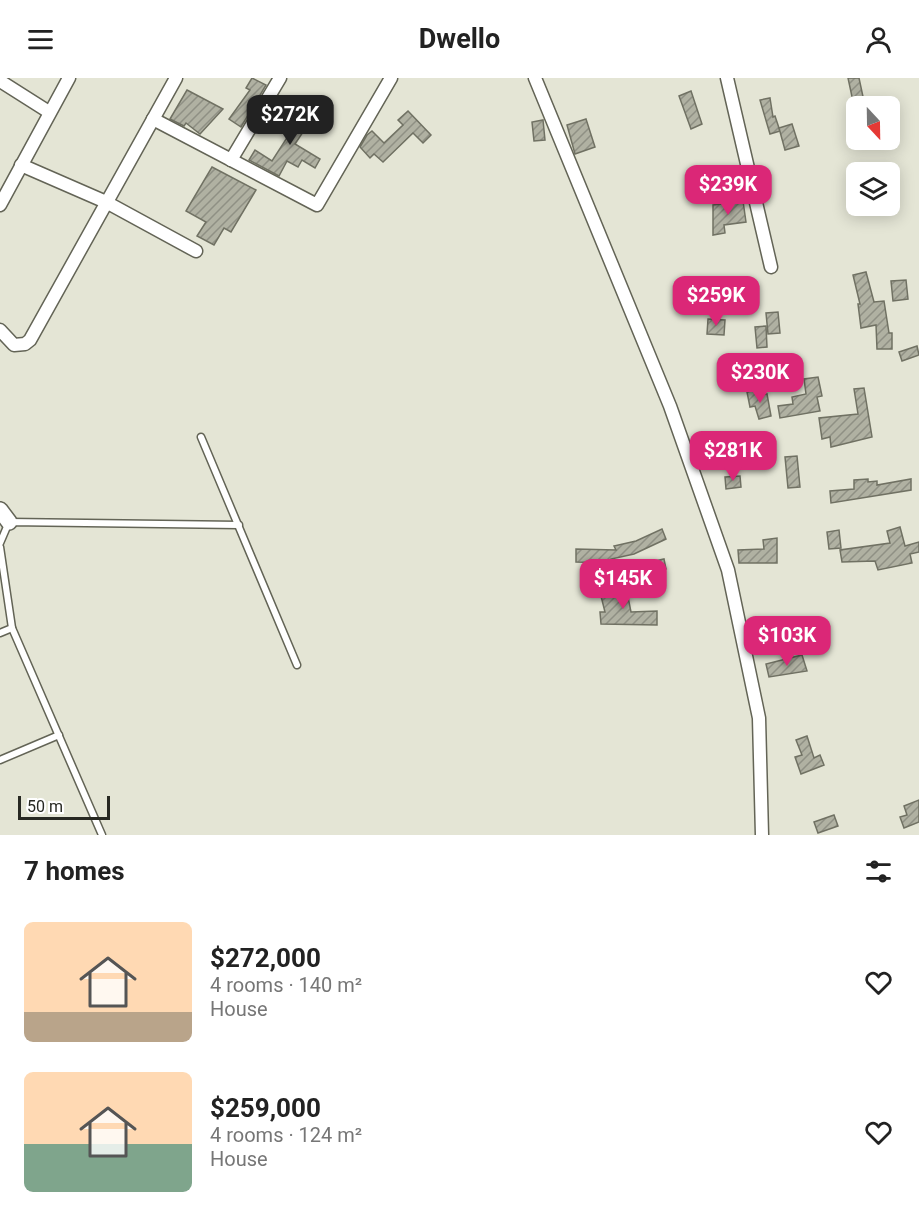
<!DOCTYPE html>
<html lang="en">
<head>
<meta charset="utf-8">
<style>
  body { margin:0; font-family:Roboto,sans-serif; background:#f6f6f6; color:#222; height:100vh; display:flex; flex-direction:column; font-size:22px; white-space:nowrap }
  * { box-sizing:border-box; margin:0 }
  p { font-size:20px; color:#767676 }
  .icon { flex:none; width:33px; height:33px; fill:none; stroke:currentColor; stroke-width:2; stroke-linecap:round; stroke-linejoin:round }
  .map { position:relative; height:757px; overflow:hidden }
  .panel { display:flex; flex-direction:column; background:#fff; flex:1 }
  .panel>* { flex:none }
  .needle { width:39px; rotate:158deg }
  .buttons { position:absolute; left:846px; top:18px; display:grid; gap:12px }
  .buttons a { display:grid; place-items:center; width:54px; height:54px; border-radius:9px; background:#fff; box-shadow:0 3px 15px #0003; font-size:30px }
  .scale { position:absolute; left:18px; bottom:15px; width:92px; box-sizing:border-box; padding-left:6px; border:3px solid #272822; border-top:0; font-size:16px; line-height:21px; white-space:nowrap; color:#272822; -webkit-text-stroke:4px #fff; paint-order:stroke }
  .price { position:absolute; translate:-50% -51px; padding:0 14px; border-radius:12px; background:#db2777; color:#fff; font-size:20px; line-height:39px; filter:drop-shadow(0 2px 3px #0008) }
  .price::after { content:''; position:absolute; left:50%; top:36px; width:18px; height:14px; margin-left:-9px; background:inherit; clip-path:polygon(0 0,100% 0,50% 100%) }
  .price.current { background:#222; color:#fff }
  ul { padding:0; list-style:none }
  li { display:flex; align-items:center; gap:18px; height:150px; padding:0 24px }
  li span { display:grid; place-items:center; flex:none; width:168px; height:120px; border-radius:9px; color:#555 }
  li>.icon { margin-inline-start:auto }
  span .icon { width:72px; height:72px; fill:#fffc; stroke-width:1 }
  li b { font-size:26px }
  h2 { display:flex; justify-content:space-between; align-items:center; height:72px; padding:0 24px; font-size:26px }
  header { display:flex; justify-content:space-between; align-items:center; height:78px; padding:0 24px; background:#fff; font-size:27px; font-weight:700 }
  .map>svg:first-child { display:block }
  .building { fill:url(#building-hatch); stroke:#707163; stroke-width:1.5 }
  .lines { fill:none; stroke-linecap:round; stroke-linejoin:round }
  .service-casing { stroke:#636456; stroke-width:9 }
  .minor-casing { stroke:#636456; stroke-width:15 }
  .tertiary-casing { stroke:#636456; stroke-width:18 }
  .service { stroke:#fff; stroke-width:6 }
  .minor { stroke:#fff; stroke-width:12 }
  .tertiary { stroke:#fff; stroke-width:15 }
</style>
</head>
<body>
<header><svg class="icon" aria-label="menu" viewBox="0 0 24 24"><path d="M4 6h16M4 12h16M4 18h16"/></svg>Dwello<svg class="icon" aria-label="person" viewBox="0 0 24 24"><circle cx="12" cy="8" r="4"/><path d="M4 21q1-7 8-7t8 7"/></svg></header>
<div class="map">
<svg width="919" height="757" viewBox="0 0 919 757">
  <defs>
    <pattern id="building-hatch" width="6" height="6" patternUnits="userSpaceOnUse" patternTransform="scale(1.5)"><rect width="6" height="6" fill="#b0b1a2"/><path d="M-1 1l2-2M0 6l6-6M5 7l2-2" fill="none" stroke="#8f9084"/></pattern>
  </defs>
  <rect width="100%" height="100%" fill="#e4e5d5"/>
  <!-- building -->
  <g class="building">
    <path d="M252,0l14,7 -25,42 -12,-8 21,-29 -4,-2z"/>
    <path d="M848,0h11l6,28h-11z"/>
    <path d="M187,12l36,19 -23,25 -14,-11 -2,3 -14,-7z"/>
    <path d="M691,13l11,33 -11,5 -12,-33z"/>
    <path d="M770,20l3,19 2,-1 5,15 -10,3 -10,-34z"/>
    <path d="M295,22l20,14 -20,30 25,15 -5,9 -13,-8 -4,7 -11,-6 -8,15 -30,-16 6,-10 17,11 29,-45 -12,-8z"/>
    <path d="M408,33l23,24 -8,8 -10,-10 -30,29 -9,-8 -4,4 -10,-11 7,-12 5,-4 12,12 19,-18 -5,-5z"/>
    <path d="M586,41l9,28 -20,7 -8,-29z"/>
    <path d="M543,42l2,20 -11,1 -2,-19z"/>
    <path d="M792,46l7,22 -14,4 -6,-22z"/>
    <path d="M212,89l44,23 -25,42 -7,-4 -10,17 -17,-9 9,-14 -20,-11z"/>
    <path d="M743,123l3,21 -22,3 1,8 -12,2v-30z"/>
    <path d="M866,194l8,30 10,-1 5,32h3v16h-15l-1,-24 -15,3 -3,-24h2l-7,-29z"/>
    <path d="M906,202l2,19 -15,2 -2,-20z"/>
    <path d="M778,234l2,21 -12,1 -2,-21z"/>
    <path d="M708,241l17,1 -1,15 -17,-1z"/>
    <path d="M766,248l1,21 -10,1 -2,-21z"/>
    <path d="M917,268l2,9 -17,6 -3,-9z"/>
    <path d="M818,299l4,19 -5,1 3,14 -40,7 -2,-12 15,-2 -1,-7 14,-3 -2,-15z"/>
    <path d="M864,310l8,49 -41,10 -1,-10 -8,2 -3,-21 39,-4 -4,-25z"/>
    <path d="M756,312l1,6 10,-2 4,22 -12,3 -4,-13 -5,1 -3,-15z"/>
    <path d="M797,378l3,31 -12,1 -3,-31z"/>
    <path d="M740,398l1,11 -15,2 -1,-12z"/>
    <path d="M868,401v3l9,-1v4l34,-6v11l-80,13 -1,-12 24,-2v-9z"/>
    <path d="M900,449l5,19 14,-4v10l-9,2 2,9 -34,7 -3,-9 -33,1 -2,-12 50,-7 -3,-12z"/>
    <path d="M662,451l4,10 -32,15 -23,5v4l-35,-1v-13l40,1 -2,-4 22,-5z"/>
    <path d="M839,452l2,18 -12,1 -2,-17z"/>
    <path d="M777,460v25h-38l-1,-13 26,-1 -1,-9z"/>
    <path d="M664,481l2,10 -31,6 -2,-9z"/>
    <path d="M626,509l5,25 26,-1v14l-56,-1 -1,-12h5l-5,-20z"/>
    <path d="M779,551l2,13 -22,3 -1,-13z"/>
    <path d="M802,577l5,16 -38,6 -3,-13z"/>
    <path d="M807,658l7,22 6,-3 4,10 -23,9 -6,-17 7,-2 -6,-15z"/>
    <path d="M919,722v22l-15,6 -4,-11 7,-2 -3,-9z"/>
    <path d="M834,737l4,11 -20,7 -4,-11z"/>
  </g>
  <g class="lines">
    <!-- service casing -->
    <g class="service-casing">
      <g id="service">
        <path d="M201,359l96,228"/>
        <path d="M0,465l9,-21 230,3"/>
        <path d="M0,469l12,81 -12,5"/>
        <path d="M12,550l90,207"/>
        <path d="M0,682l59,-25"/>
      </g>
    </g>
    <!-- minor casing -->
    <g class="minor-casing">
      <g id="minor">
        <path d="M535,0l135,328 58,164 31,148 3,117"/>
        <path d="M727,0l44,189"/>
        <path d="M0,3l49,31"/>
        <path d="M153,41l164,86 74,-127"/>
        <path d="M231,82l49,-82"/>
        <path d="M21,87l85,37 90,49"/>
        <path d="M0,127l69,-127"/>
        <path d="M0,252l14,15 11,-1 5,-4 146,-262"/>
      </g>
    </g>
    <!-- tertiary casing -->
    <g class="tertiary-casing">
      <path id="tertiary" d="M0,432l9,12"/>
    </g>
    <!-- service -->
    <use href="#service" class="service"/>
    <!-- minor -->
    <use href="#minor" class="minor"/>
    <!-- tertiary -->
    <use href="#tertiary" class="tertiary"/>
  </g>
</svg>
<div class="buttons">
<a><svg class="needle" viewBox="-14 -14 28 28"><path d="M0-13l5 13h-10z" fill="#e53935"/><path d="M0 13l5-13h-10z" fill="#767676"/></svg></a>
<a><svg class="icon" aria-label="layers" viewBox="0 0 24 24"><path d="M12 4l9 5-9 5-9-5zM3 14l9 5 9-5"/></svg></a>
</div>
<div class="scale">50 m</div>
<b class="price current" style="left:290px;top:68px">$272K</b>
<b class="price" style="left:728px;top:138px">$239K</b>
<b class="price" style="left:716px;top:249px">$259K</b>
<b class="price" style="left:760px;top:326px">$230K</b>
<b class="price" style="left:733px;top:404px">$281K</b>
<b class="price" style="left:623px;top:532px">$145K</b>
<b class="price" style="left:787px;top:589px">$103K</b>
</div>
<section class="panel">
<h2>7 homes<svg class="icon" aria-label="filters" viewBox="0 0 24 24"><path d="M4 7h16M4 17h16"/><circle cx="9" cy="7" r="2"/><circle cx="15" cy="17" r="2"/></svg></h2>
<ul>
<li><span style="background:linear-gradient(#ffd9b3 75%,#b9a48a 0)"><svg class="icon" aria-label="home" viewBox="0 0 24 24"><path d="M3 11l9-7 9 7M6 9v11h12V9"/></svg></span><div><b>$272,000</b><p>4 rooms · 140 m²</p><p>House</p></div><svg class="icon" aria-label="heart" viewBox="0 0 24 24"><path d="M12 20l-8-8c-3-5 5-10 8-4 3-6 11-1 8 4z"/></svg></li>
<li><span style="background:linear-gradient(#ffd9b3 60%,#7fa58c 0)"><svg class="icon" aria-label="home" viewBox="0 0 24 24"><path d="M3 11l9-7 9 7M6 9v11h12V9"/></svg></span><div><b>$259,000</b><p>4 rooms · 124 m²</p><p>House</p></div><svg class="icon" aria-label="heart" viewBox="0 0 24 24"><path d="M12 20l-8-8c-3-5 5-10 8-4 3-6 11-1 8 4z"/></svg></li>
</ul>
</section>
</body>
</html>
